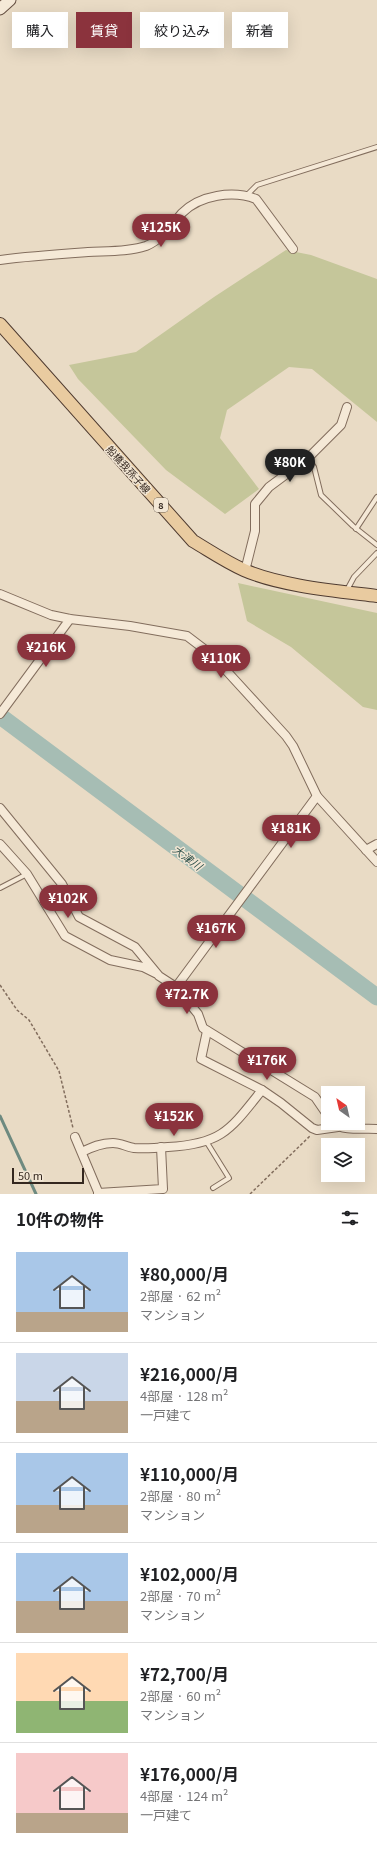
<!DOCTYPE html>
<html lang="ja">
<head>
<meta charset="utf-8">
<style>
  body { margin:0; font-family:Georgia,"Noto Sans JP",serif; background:#f6f6f6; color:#202124; height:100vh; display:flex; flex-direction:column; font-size:15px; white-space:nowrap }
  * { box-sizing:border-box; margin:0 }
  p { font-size:13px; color:#757577 }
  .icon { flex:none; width:22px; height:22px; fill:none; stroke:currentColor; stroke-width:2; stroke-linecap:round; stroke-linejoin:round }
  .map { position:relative; height:1194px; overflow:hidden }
  .sheet { display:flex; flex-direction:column; background:#fff; flex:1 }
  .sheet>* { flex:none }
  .guide { position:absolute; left:12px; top:12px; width:353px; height:36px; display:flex; gap:8px }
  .needle { width:26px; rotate:326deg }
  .fabs { position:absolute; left:321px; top:1086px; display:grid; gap:8px }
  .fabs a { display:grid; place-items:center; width:44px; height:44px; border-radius:0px; background:#fff; box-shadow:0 4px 16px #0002; font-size:20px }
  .scale { position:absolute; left:12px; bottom:10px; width:72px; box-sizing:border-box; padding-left:4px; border:2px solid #34271f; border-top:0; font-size:11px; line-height:14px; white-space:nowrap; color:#34271f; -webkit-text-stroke:3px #f2e6d4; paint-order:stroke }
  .price { position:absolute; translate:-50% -34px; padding:0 9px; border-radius:14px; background:#8b333d; color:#fff; font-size:13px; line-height:26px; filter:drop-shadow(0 1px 2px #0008) }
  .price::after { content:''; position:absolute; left:50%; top:24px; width:12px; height:9px; margin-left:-6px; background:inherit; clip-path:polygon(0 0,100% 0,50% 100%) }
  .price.active { background:#222; color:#fff }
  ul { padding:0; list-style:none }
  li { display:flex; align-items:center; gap:12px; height:100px; padding:0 16px }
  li+li { border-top:1px solid #e0e0e0 }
  li span { display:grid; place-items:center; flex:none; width:112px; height:80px; border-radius:0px; color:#555 }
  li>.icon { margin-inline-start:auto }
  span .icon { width:48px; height:48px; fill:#fffc; stroke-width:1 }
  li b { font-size:17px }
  h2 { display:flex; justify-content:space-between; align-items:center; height:48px; padding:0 16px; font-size:17px }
  .chip { padding:0 14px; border-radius:0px; background:#fff; box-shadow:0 4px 16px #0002; font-size:14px; line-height:36px }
  .chip.active { background:#8b333d; color:#fff }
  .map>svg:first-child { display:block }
  .green { fill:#c5c69a }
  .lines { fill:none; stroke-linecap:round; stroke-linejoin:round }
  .stream { stroke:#6e8a80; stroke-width:3 }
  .river { stroke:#a6bdb4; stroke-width:17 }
  .lane-casing { stroke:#826d5d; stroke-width:6 }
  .street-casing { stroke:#826d5d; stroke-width:10 }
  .secondary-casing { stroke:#644e40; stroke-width:13 }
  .primary-casing { stroke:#503c31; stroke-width:14 }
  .path { stroke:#826d5d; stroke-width:1.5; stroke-dasharray:3 2; stroke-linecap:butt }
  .lane { stroke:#f5e9d7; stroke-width:4 }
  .street { stroke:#f5e9d7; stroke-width:8 }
  .secondary { stroke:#f5e9d7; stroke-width:11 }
  .primary { stroke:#e9cba0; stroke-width:12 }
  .labels { text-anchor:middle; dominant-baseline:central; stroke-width:3; stroke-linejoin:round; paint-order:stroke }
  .shield { fill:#f2e6d4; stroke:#6d6055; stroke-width:1 }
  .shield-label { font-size:9px; font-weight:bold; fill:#34271f }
  .street-label { font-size:10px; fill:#34271f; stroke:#f2e6d4 }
  .water-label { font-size:11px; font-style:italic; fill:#30524c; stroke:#f2e6d4 }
</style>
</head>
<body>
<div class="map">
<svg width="377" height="1194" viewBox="0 0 377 1194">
  <rect width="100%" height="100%" fill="#e9dbc5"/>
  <!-- green -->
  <g class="green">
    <path d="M286,250l25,5 66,24v143l-65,-53 -23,-2 -62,43 -7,28 39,51 -34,25 -59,-44 -88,-91 -9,-14 67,-13 78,-55z"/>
    <path d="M238,583l139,30v97l-14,-3 -72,-60 -44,-26z"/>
  </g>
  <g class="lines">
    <!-- stream -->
    <path class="stream" d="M0,1116l36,78"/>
    <!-- river -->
    <path class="river" d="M0,716l377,281"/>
    <!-- lane casing -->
    <g class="lane-casing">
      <g id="lane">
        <path d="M247,195l10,-10 120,-38"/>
        <path d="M308,458l6,9 7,28 32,31 24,19"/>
        <path d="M356,529l21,-32"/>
        <path d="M347,590l7,-13 23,-24"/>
        <path d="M0,888l27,-14"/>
        <path d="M206,1141l23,37 -16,10"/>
      </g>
    </g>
    <!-- street casing -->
    <g class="street-casing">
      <g id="street">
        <path d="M0,260c29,-4 59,-6 88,-8 19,-1 40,0 58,-6 15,-6 26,-21 36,-33 18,-18 51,-23 74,-14l37,50"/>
        <path d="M245,571l10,-40v-27l14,-17 39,-29 33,-33 6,-18"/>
        <path d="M0,594l51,21 19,4 60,7 57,10 25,19 74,81 7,10 24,50 60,66"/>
        <path d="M0,714l70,-95"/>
        <path d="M0,808l62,76 17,33 56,30 24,29 17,11 22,27 5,14 112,69 13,19"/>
        <path d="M0,844l27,30 38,62 45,24 33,7 12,6"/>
        <path d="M366,850l11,-6"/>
        <path d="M176,987l141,-191"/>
        <path d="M207,1031l-6,28 61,31 19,13 31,25 5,2 21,-3"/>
        <path d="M335,1124c7,7 31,4 42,5"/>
        <path d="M75,1137l24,57"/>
        <path d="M82,1152c10,-5 19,-9 31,-9 7,0 14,4 21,5 11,1 23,0 34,-1 54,-3 62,-17 94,-57"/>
        <path d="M98,1193l65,-4 -2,-42"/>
      </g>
    </g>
    <!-- secondary casing -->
    <g class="secondary-casing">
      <path id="secondary" d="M0,9l10,-9"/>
    </g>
    <!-- primary casing -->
    <g class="primary-casing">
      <path id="primary" d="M0,324l193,217c17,10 33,21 51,29 36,16 93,21 133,26"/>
    </g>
    <!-- path -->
    <g class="path">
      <path d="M0,985l17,25 12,10 30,51 14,57"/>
      <path d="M250,1194l60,-58"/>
    </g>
    <!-- lane -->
    <use href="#lane" class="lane"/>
    <!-- street -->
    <use href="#street" class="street"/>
    <!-- secondary -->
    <use href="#secondary" class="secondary"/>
    <!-- primary -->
    <use href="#primary" class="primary"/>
  </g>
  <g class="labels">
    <!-- shield labels -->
    <rect class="shield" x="154" y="498" width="14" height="14" rx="3"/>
    <g class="shield-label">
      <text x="161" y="505">8</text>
    </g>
    <!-- street labels -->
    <g class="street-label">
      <text transform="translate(129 469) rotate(48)">船橋我孫子線</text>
    </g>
    <!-- water labels -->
    <g class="water-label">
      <text transform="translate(188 857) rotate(37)">大津川</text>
    </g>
  </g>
</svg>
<div class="fabs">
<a><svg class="needle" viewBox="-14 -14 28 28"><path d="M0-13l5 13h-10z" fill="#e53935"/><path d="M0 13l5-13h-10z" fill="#757577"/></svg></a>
<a><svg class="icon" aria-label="layers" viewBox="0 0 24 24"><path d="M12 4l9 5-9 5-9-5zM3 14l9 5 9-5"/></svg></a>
</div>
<div class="scale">50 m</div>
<b class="price" style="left:161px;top:248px">¥125K</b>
<b class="price active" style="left:290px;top:483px">¥80K</b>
<b class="price" style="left:46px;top:668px">¥216K</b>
<b class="price" style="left:221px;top:679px">¥110K</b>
<b class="price" style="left:291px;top:849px">¥181K</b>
<b class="price" style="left:68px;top:919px">¥102K</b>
<b class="price" style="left:216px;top:949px">¥167K</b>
<b class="price" style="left:187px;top:1015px">¥72.7K</b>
<b class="price" style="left:267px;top:1081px">¥176K</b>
<b class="price" style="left:174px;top:1137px">¥152K</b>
<div class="guide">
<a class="chip">購入</a>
<a class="chip active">賃貸</a>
<a class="chip">絞り込み</a>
<a class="chip">新着</a>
</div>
</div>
<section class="sheet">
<h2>10件の物件<svg class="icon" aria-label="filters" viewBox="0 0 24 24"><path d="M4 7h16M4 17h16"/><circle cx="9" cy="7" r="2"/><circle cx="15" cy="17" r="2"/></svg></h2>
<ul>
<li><span style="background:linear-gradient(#a9c7e8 75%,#b9a48a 0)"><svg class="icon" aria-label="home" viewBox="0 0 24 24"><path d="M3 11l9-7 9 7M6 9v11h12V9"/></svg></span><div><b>¥80,000/月</b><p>2部屋 · 62 m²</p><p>マンション</p></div></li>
<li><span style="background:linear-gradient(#c9d6e8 60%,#b9a48a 0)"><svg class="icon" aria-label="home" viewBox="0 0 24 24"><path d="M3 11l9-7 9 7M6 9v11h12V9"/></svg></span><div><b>¥216,000/月</b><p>4部屋 · 128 m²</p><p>一戸建て</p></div></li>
<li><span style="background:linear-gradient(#a9c7e8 65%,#b9a48a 0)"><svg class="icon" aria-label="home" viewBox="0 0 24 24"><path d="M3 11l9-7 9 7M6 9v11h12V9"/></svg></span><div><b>¥110,000/月</b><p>2部屋 · 80 m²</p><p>マンション</p></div></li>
<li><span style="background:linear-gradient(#a9c7e8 60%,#b9a48a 0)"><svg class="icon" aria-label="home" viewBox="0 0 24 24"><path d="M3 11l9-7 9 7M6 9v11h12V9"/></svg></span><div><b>¥102,000/月</b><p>2部屋 · 70 m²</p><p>マンション</p></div></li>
<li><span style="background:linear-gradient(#ffd9b3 60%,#8fb573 0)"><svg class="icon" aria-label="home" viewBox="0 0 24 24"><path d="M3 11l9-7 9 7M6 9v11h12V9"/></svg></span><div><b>¥72,700/月</b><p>2部屋 · 60 m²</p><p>マンション</p></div></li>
<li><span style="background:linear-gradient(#f6c9c9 75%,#b9a48a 0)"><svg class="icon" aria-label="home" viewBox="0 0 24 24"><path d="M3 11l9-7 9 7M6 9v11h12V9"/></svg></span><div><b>¥176,000/月</b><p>4部屋 · 124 m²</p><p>一戸建て</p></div></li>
</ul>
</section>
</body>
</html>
